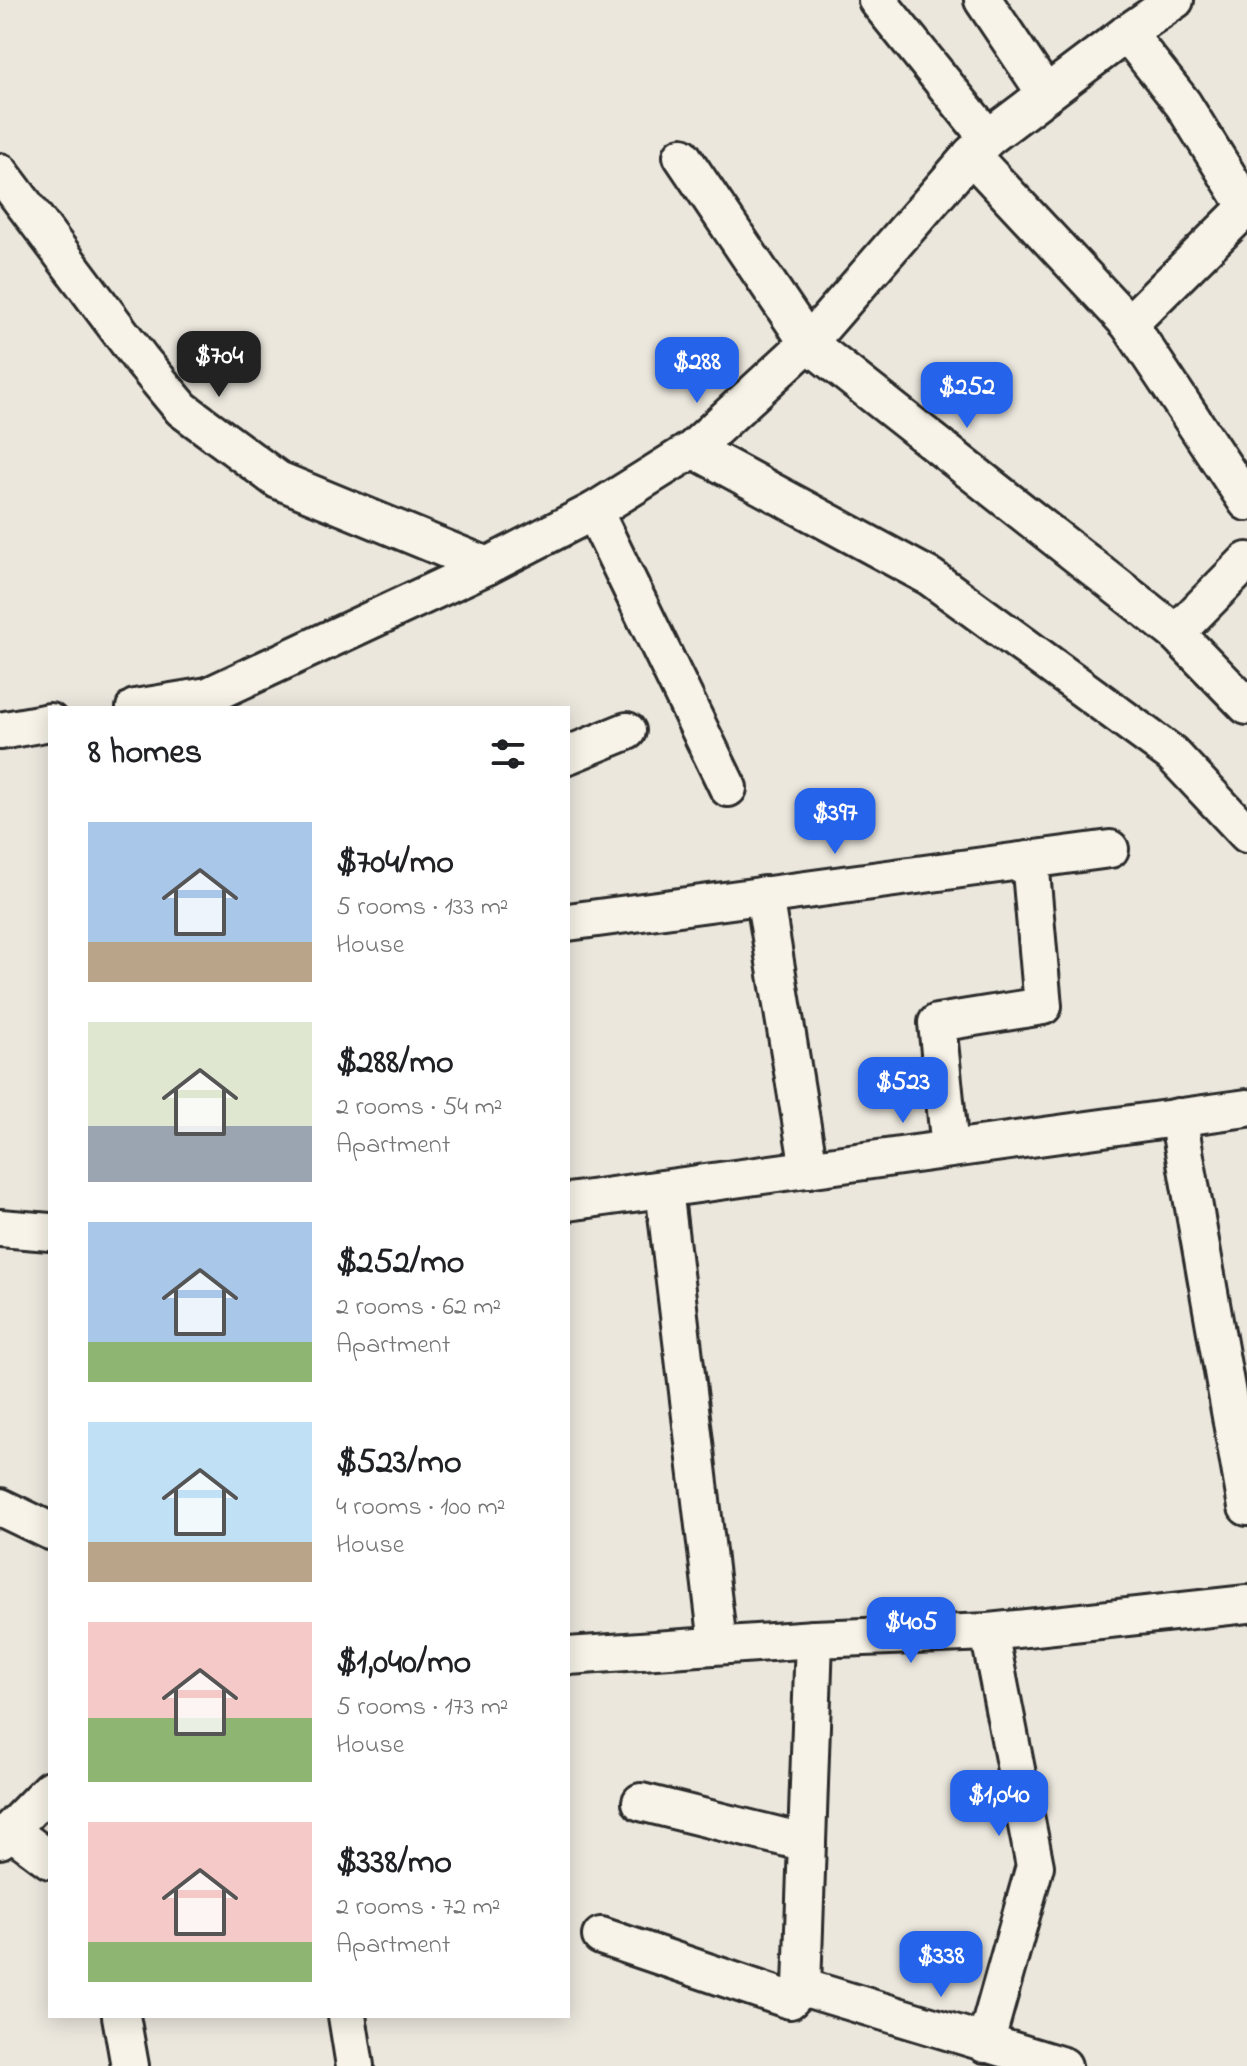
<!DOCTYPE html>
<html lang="en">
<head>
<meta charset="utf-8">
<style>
  body { margin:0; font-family:"Indie Flower",sans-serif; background:#f2f2f2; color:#202124; height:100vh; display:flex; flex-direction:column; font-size:30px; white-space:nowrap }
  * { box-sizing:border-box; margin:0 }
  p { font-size:26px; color:#757577 }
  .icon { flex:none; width:44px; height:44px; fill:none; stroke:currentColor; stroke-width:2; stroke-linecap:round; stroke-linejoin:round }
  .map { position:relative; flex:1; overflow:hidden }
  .details { position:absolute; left:48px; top:706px; width:522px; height:1312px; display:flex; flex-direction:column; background:#fff; border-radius:0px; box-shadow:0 4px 20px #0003 }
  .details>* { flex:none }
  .price { position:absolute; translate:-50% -68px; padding:0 18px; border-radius:16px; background:#2563eb; color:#fff; font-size:26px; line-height:52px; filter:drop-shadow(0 2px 4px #0008) }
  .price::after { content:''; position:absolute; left:50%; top:48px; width:24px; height:18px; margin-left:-12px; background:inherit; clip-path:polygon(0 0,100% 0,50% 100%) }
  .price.current { background:#222; color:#fff }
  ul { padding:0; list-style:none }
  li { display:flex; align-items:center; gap:24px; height:200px; padding:0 40px }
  li span { display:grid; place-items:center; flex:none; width:224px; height:160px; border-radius:0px; color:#555 }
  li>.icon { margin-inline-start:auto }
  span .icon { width:96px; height:96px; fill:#fffc; stroke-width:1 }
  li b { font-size:34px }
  h2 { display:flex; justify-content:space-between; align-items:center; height:96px; padding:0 40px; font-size:34px }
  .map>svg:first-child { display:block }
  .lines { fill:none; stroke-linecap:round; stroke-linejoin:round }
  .minor-casing { stroke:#2b2b2b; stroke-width:42 }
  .minor { stroke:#f7f3e8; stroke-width:36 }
</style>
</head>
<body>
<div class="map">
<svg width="1247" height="2066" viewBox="0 0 1247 2066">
  <rect width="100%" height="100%" fill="#ebe7dd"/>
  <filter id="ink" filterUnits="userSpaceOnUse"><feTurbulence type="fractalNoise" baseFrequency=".0125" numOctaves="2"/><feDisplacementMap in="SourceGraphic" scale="16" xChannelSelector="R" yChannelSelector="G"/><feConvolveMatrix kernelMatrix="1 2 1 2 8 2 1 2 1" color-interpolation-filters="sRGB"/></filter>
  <g filter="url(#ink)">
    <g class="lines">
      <!-- minor casing -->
      <g class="minor-casing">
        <g id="minor">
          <path d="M877,0l111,138"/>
          <path d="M983,0l63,94"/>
          <path d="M1127,33l56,71 64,103"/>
          <path d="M971,155l158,169 118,178"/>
          <path d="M682,156l126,187 368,290 71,73"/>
          <path d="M0,172l142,189 40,48 96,71 209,86"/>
          <path d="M1129,324l118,-117"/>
          <path d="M693,449l237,128 242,177 75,80"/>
          <path d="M594,511l134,277"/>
          <path d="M1176,633l71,-72"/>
          <path d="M135,708l73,-12 279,-130 107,-55 99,-62 115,-106 163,-188 17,-17 139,-105 48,-33"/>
          <path d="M0,731l50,-9"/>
          <path d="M568,755l59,-24"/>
          <path d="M764,895l45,274"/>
          <path d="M568,922l542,-73"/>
          <path d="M1178,1117l69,390"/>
          <path d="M950,1149l-13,-126 106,-17 -13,-146"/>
          <path d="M664,1189l54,455"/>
          <path d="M568,1202l679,-94"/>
          <path d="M0,1228l50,4"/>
          <path d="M0,1507l50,24"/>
          <path d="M568,1656l246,-17 175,-7 258,-28"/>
          <path d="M641,1802l166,41"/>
          <path d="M10,1830l40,30"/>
          <path d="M0,1840l50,-51"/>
          <path d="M601,1936l189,64 12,-13 12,-348"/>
          <path d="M802,1987l261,79"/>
          <path d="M121,2016l9,50"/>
          <path d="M347,2016l8,50"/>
          <path d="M985,2044l50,-178 -46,-234"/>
        </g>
      </g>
      <!-- minor -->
      <use href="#minor" class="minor"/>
    </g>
  </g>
</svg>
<b class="price current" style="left:219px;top:399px">$704</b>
<b class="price" style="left:697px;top:405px">$288</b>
<b class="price" style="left:967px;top:430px">$252</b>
<b class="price" style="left:835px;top:856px">$397</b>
<b class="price" style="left:903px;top:1125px">$523</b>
<b class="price" style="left:911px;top:1665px">$405</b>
<b class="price" style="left:999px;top:1838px">$1,040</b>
<b class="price" style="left:941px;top:1999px">$338</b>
<section class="details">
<h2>8 homes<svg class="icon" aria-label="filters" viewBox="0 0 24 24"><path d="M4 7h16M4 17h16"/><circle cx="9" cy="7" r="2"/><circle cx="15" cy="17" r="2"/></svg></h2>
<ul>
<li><span style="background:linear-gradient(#a9c7e8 75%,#b9a48a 0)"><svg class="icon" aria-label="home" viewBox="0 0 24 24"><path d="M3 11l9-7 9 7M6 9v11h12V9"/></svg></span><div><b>$704/mo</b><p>5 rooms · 133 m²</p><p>House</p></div></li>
<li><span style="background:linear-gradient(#dfe7d0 65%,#9aa5b1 0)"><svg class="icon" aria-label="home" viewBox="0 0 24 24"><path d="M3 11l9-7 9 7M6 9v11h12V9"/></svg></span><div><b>$288/mo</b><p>2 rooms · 54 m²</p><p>Apartment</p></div></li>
<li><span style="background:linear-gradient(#a9c7e8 75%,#8fb573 0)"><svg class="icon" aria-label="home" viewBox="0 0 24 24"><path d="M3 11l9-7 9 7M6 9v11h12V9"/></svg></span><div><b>$252/mo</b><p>2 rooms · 62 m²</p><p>Apartment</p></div></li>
<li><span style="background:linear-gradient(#bfe0f5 75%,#b9a48a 0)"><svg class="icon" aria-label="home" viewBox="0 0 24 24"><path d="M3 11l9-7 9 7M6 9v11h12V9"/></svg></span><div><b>$523/mo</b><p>4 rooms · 100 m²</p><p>House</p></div></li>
<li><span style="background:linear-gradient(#f6c9c9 60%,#8fb573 0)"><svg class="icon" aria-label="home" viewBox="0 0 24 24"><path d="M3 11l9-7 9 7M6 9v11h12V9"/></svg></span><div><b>$1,040/mo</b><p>5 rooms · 173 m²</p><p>House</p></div></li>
<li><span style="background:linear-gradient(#f6c9c9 75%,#8fb573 0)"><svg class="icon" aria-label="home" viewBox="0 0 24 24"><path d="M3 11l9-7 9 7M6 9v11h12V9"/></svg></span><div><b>$338/mo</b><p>2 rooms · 72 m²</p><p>Apartment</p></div></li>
</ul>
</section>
</div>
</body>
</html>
